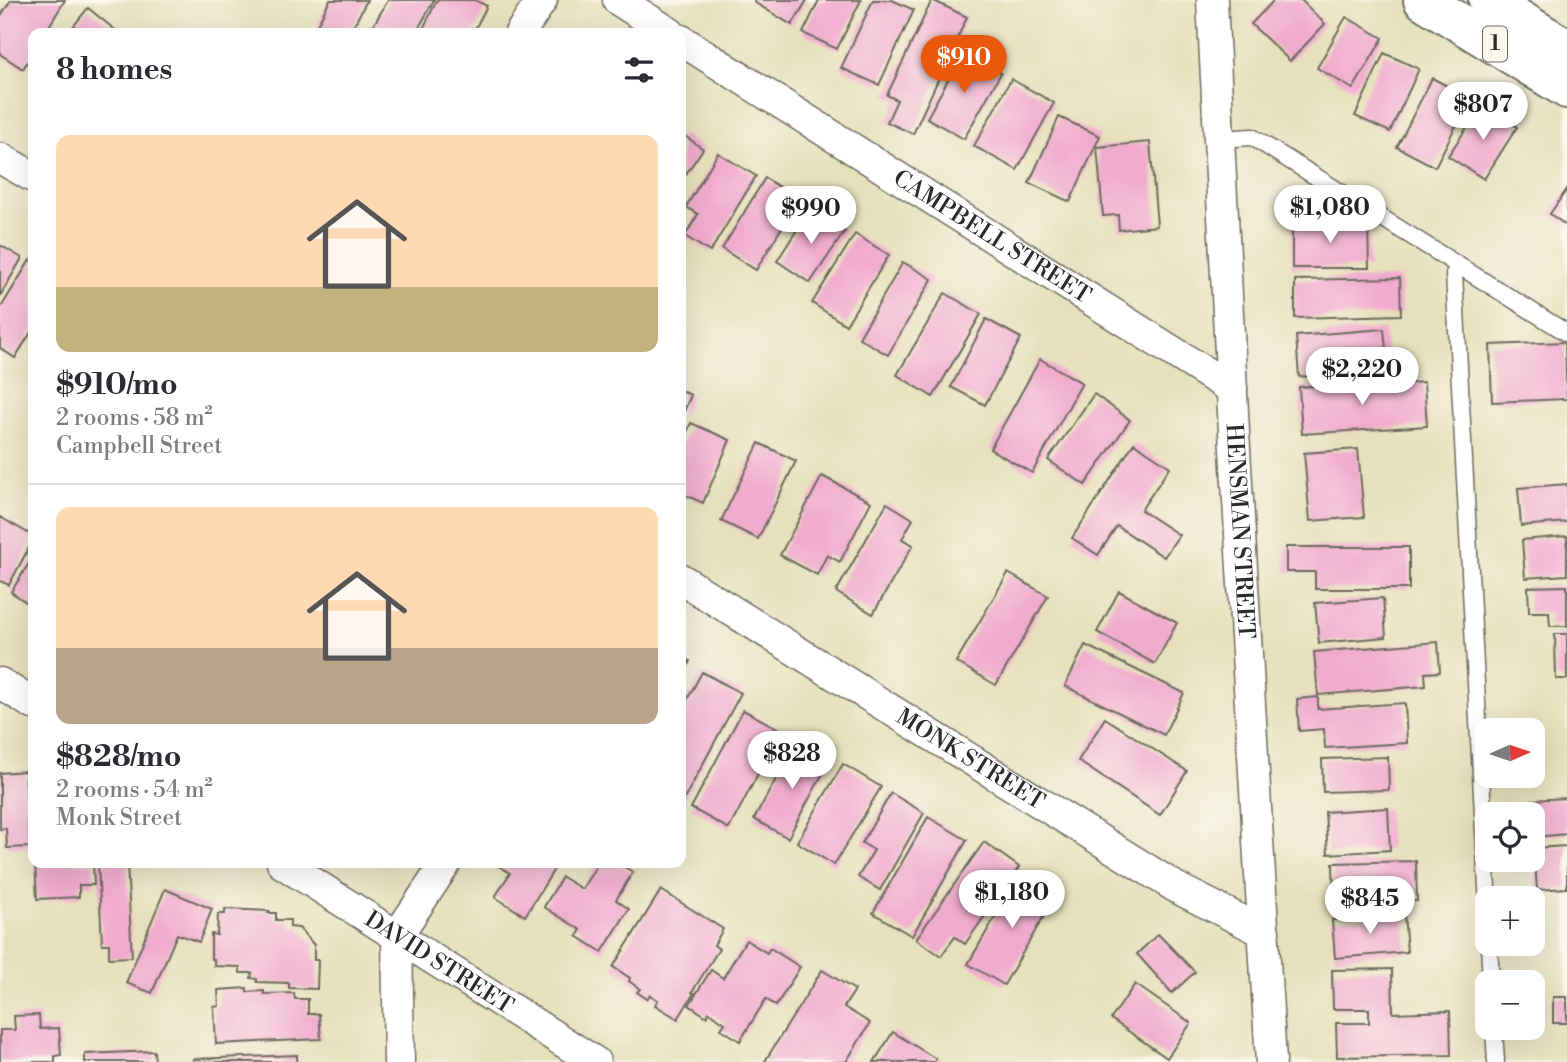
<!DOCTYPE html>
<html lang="en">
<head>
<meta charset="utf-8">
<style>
  body { margin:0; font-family:"Libre Bodoni",serif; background:#f2f2f3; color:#2b2b33; height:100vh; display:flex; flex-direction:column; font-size:26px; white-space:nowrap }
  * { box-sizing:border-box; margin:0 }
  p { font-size:23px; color:#7c7c81 }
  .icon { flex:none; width:38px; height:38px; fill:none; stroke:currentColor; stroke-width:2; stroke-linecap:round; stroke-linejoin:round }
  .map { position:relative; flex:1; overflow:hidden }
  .side { position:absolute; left:28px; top:28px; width:658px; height:840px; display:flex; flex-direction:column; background:#fff; border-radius:14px; box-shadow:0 7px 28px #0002 }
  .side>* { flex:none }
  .needle { width:46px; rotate:87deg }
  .fabs { position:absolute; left:1475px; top:718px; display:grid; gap:14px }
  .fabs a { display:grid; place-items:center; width:70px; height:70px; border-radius:14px; background:#fff; box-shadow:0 7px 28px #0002; font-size:35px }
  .price { position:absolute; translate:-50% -60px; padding:0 16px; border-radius:24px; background:#fff; color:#222; font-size:23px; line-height:46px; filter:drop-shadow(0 2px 4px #0008) }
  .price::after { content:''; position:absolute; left:50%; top:42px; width:21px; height:16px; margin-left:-10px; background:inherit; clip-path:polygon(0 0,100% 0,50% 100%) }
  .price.selected { background:#ea580c; color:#fff }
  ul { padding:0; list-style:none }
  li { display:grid; align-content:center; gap:14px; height:371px; padding:0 28px }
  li+li { border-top:2px solid #e1e1e2 }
  li span { display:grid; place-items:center; height:217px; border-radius:14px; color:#555 }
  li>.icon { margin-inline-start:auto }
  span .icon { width:126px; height:126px; fill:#fffc; stroke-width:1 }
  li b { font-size:30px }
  h2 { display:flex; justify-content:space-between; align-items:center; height:84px; padding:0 28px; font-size:30px }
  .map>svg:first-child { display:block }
  .building { fill:#f0acce }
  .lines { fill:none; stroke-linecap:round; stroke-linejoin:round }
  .lane-casing { stroke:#6d6a5e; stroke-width:19 }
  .street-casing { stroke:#6d6a5e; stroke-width:33 }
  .highway-casing { stroke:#6d6a5e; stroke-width:42 }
  .lane { stroke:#fff; stroke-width:16 }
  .street { stroke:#fff; stroke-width:30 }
  .highway { stroke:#fff; stroke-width:38 }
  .labels { text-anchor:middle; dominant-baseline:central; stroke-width:6; stroke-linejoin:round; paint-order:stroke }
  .shield { fill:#fbf7ec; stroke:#696865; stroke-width:2 }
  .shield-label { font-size:21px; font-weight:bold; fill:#2b2b2b }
  .street-label { font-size:23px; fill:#2b2b2b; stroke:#fbf7ec }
</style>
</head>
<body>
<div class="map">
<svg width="1567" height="1062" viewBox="0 0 1567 1062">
  <rect width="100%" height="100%" fill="#fbf7ec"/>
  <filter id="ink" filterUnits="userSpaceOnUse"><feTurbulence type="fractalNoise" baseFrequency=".0143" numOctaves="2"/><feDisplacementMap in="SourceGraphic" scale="14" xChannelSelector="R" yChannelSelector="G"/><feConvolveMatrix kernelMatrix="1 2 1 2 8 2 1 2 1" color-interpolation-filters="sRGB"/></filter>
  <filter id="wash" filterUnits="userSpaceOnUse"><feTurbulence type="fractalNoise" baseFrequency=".00686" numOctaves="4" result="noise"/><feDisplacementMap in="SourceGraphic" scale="28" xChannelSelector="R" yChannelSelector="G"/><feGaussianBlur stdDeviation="1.57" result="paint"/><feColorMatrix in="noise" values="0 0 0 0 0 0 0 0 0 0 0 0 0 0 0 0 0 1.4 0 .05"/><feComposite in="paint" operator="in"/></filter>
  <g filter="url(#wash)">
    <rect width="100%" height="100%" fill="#e7e0bc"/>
    <g id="blocks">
      <!-- building -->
      <g class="building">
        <path d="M11,0h54l-20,33h-12v19l-10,17 -23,-15v-37z"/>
        <path d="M330,0h37l-17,33h-17l-16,-8z"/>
        <path d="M388,0h46l-18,33h-47z"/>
        <path d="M437,0h38l12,6 -14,27h-52z"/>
        <path d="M755,0h52l-15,25 -38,-23z"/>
        <path d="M819,0h42l-24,49 -34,-16z"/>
        <path d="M873,0h19l22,10 -35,75 -38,-17z"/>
        <path d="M932,0l35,17 -54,117 -26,-12 10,-22 -10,-5z"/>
        <path d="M1274,0h27l24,24 -35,37 -39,-37z"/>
        <path d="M88,8l31,25h-51z"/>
        <path d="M1346,17l37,21 -30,51 -36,-21z"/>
        <path d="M963,52l38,21 -37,66 -37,-21z"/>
        <path d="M1384,53l35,16 -29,63 -35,-16z"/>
        <path d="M1432,78l38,20 -35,69 -38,-20z"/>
        <path d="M1011,79l43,24 -37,67 -43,-24z"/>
        <path d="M1482,105l35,22 -33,52 -36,-23z"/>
        <path d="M1059,117l41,19 -30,66 -41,-19z"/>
        <path d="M681,133l22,16 -22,32z"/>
        <path d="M1150,142l7,84 -38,4 -1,-15 -15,1 -6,-69z"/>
        <path d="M718,153l38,23 -46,76 -25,-16 13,-22 -12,-7z"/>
        <path d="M765,178l34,21 -43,71 -34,-21z"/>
        <path d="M1567,189v37l-17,-12z"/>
        <path d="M811,208l34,23 -35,52 -33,-22z"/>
        <path d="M1292,221h76l1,47h-77z"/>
        <path d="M855,234l34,21 -43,70 -34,-22z"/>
        <path d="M0,245l22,13 -22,38z"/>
        <path d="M30,260l3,2v67l-18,29 -15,-10v-39z"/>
        <path d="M903,262l29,17 -44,76 -29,-17z"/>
        <path d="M1400,278l1,37 -106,3v-38z"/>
        <path d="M945,293l36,21 -48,83 -36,-22z"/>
        <path d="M986,319l35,19 -36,67 -34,-18z"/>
        <path d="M1384,329l4,40 -89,8 -3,-41z"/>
        <path d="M1565,342l2,57 -75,3 -2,-57z"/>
        <path d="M1040,359l42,24 -50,90 -42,-24z"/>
        <path d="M1373,382v4l51,-4 3,44 -125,8 -3,-47z"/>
        <path d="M681,391l10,4 -10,23z"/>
        <path d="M1094,394l36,26 -45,65 -37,-25z"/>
        <path d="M691,423l39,17 -27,63 -22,-10v-48z"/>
        <path d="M759,443l37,18 -38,78 -37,-18z"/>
        <path d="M1134,443l36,24 -29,43 38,25 -15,22 -47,-31 -19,29 -26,-17z"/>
        <path d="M1358,449l6,68 -54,4 -6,-68z"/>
        <path d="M822,476l49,26 -31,60 -13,-7 -10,20 -37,-20z"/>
        <path d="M1567,484v38l-46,4 -3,-38z"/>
        <path d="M887,503l26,16 -11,20 11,6 -40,69 -37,-22z"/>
        <path d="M0,517l33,19v4l-24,45 -9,-4z"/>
        <path d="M1567,536v39l-42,3 -3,-38z"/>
        <path d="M1286,547h123v42h-94v-17h-29z"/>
        <path d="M33,557v50l-22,-15z"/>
        <path d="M1008,573l40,23 -52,89 -40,-23z"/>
        <path d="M1567,586v40h-17l-1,-14h-20l-1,-25z"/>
        <path d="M1119,591l58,32 -22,41 -58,-32z"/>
        <path d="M1383,598l3,39 -67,6 -4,-40z"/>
        <path d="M1555,634h12v45h-11z"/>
        <path d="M1438,642l2,30 -15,1 1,13 -108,9 -4,-43z"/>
        <path d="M1085,645l99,48 -20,42 -99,-49z"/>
        <path d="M681,658l9,3 -9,20z"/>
        <path d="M702,672l39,21 -60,112v-94z"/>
        <path d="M1318,697v12l87,-6 2,40 -82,5 -1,-19 -25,2 -2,-32z"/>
        <path d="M743,710l38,20 -52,99 -38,-21z"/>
        <path d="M1105,718l82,53 -27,44 -82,-54z"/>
        <path d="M796,743l33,19 -41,76 -34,-19z"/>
        <path d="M1388,757l1,33 -66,2 -1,-33z"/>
        <path d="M843,764l38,23 -47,78 -37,-23z"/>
        <path d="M25,771l5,76 -23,1 -1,-20 -6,1v-56z"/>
        <path d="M891,793l33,20 -44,77 -22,-13 16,-27 -12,-7z"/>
        <path d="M1567,798v36l-33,3 -3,-37z"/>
        <path d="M1388,808l2,42 -62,4 -3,-42z"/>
        <path d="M928,817l39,23 -55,96 -39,-23z"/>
        <path d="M984,842l35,25 -54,77 -10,-7 -14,19 -25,-17z"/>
        <path d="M1567,846v42l-30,2 -3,-42z"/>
        <path d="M1416,861l1,40 -83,2 -1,-40z"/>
        <path d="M35,863h58l1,22h-15v12l-42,2z"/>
        <path d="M98,863h29l5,94 -23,1v-14h-7z"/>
        <path d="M494,863h64l-33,53 -30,-19 15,-24z"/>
        <path d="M598,863h19l16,9 -17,28 13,9 -27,43 -25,-16 4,-6 -37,-23 18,-30 20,12z"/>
        <path d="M1020,874l36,21 -52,90 -36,-21z"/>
        <path d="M165,889l47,20 -13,33 -22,-8 -25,59 -26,-10z"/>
        <path d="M661,890l62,39 -9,16 5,4 -27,43 2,1 -16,26 -23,-14 3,-5 -8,-5 -3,4 -10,-7 3,-3 -11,-8 1,-3 -17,-11z"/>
        <path d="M225,909l44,2 -1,2h8v7h14v7l9,1 15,17v15h4l-1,29 -28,-1v-5l-32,-1v-3l-6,-1 1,-5h-12v-6l-26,-1v-7h-3v-25l6,1 1,-21h7z"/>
        <path d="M1404,913l3,39 -72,6 -3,-38z"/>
        <path d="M1158,934l37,38 -23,21 -35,-39z"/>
        <path d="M746,940l21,13 3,-5 30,19 -24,39 -10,-7 -26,42 -19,-12 4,-6 -16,-11 -2,5 -18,-12 22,-35 12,8z"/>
        <path d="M1392,969l1,44 57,-2 1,44 -114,2 -1,-34h33v-14h-36l-1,-39z"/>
        <path d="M822,970l33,20 -11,17 26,16 -24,39h-79l-2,-1z"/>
        <path d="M1135,984l56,39 -24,35 -56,-39z"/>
        <path d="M247,988v4l17,-1v3l30,-1 1,6h13v15h11l2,25 -105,5 -2,-37 5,-1 -1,-16z"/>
        <rect x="1553" y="997" width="14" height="26"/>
        <path d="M39,1015l1,14 19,-1 2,27 -6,1v6h-55v-32h15l-1,-14z"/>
        <path d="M893,1032l43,27 -2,3h-60z"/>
        <path d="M154,1051l1,11h-70v-8z"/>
        <path d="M297,1055v7h-104v-3z"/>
      </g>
    </g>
  </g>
  <g filter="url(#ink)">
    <use href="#blocks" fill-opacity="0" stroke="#6d6a5e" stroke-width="2"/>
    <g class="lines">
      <!-- lane casing -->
      <g class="lane-casing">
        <g id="lane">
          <path d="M1219,139l33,-2 315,196"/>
          <path d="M1459,266l-5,8 34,632"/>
          <path d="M1489,943l2,39"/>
          <path d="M1494,1027l2,35"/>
        </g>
      </g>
      <!-- street casing -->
      <g class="street-casing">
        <g id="street">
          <path d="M618,0l52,33"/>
          <path id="s1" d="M1212,0l22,432 37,630"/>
          <path d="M520,33l22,-33"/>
          <path id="s2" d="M681,40l551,349"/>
          <path d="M0,158l33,19"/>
          <path id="s3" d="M681,579l496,309 87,44"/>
          <path d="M0,683l33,21"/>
          <path id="s4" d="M282,863l313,199"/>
          <path d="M399,1062l-2,-126 49,-73"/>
        </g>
      </g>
      <!-- highway casing -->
      <g class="highway-casing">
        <g id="highway">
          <path d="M1423,0l144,89"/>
          <path d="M1488,0l79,49"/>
        </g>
      </g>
      <!-- lane -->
      <use href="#lane" class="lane"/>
      <!-- street -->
      <use href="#street" class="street"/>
      <!-- highway -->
      <use href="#highway" class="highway"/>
    </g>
  </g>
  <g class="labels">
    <!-- shield labels -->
    <rect class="shield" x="1483" y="26.5" width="24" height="35" rx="5"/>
    <g class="shield-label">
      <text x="1495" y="44">1</text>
    </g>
    <!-- street labels -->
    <g class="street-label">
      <text stroke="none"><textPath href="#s2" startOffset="368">CAMPBELL STREET</textPath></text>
      <text stroke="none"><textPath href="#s1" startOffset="532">HENSMAN STREET</textPath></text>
      <text stroke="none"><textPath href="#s3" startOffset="341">MONK STREET</textPath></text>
      <text stroke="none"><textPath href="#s4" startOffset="186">DAVID STREET</textPath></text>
    </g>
  </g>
</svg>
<div class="fabs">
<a><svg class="needle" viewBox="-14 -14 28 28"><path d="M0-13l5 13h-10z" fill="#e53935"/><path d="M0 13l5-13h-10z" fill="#7c7c81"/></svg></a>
<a><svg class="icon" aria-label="locate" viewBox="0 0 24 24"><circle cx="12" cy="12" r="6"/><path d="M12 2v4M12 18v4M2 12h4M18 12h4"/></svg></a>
<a>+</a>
<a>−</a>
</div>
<b class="price selected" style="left:964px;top:95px">$910</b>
<b class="price" style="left:1483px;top:142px">$807</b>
<b class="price" style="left:1330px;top:245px">$1,080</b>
<b class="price" style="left:811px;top:246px">$990</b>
<b class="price" style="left:1362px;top:407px">$2,220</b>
<b class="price" style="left:792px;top:791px">$828</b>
<b class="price" style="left:1012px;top:930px">$1,180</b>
<b class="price" style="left:1370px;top:936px">$845</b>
<section class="side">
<h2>8 homes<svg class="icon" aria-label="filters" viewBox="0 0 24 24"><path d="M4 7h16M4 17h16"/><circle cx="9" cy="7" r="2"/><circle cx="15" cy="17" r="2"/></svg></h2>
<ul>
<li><span style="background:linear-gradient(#ffd9b3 70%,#c2b280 0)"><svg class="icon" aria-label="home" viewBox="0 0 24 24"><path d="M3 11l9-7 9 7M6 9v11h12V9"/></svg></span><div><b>$910/mo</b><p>2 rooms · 58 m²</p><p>Campbell Street</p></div></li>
<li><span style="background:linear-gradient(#ffd9b3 65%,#b9a48a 0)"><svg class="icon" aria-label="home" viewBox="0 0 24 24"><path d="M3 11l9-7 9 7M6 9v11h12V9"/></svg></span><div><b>$828/mo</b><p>2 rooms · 54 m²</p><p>Monk Street</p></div></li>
</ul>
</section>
</div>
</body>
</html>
